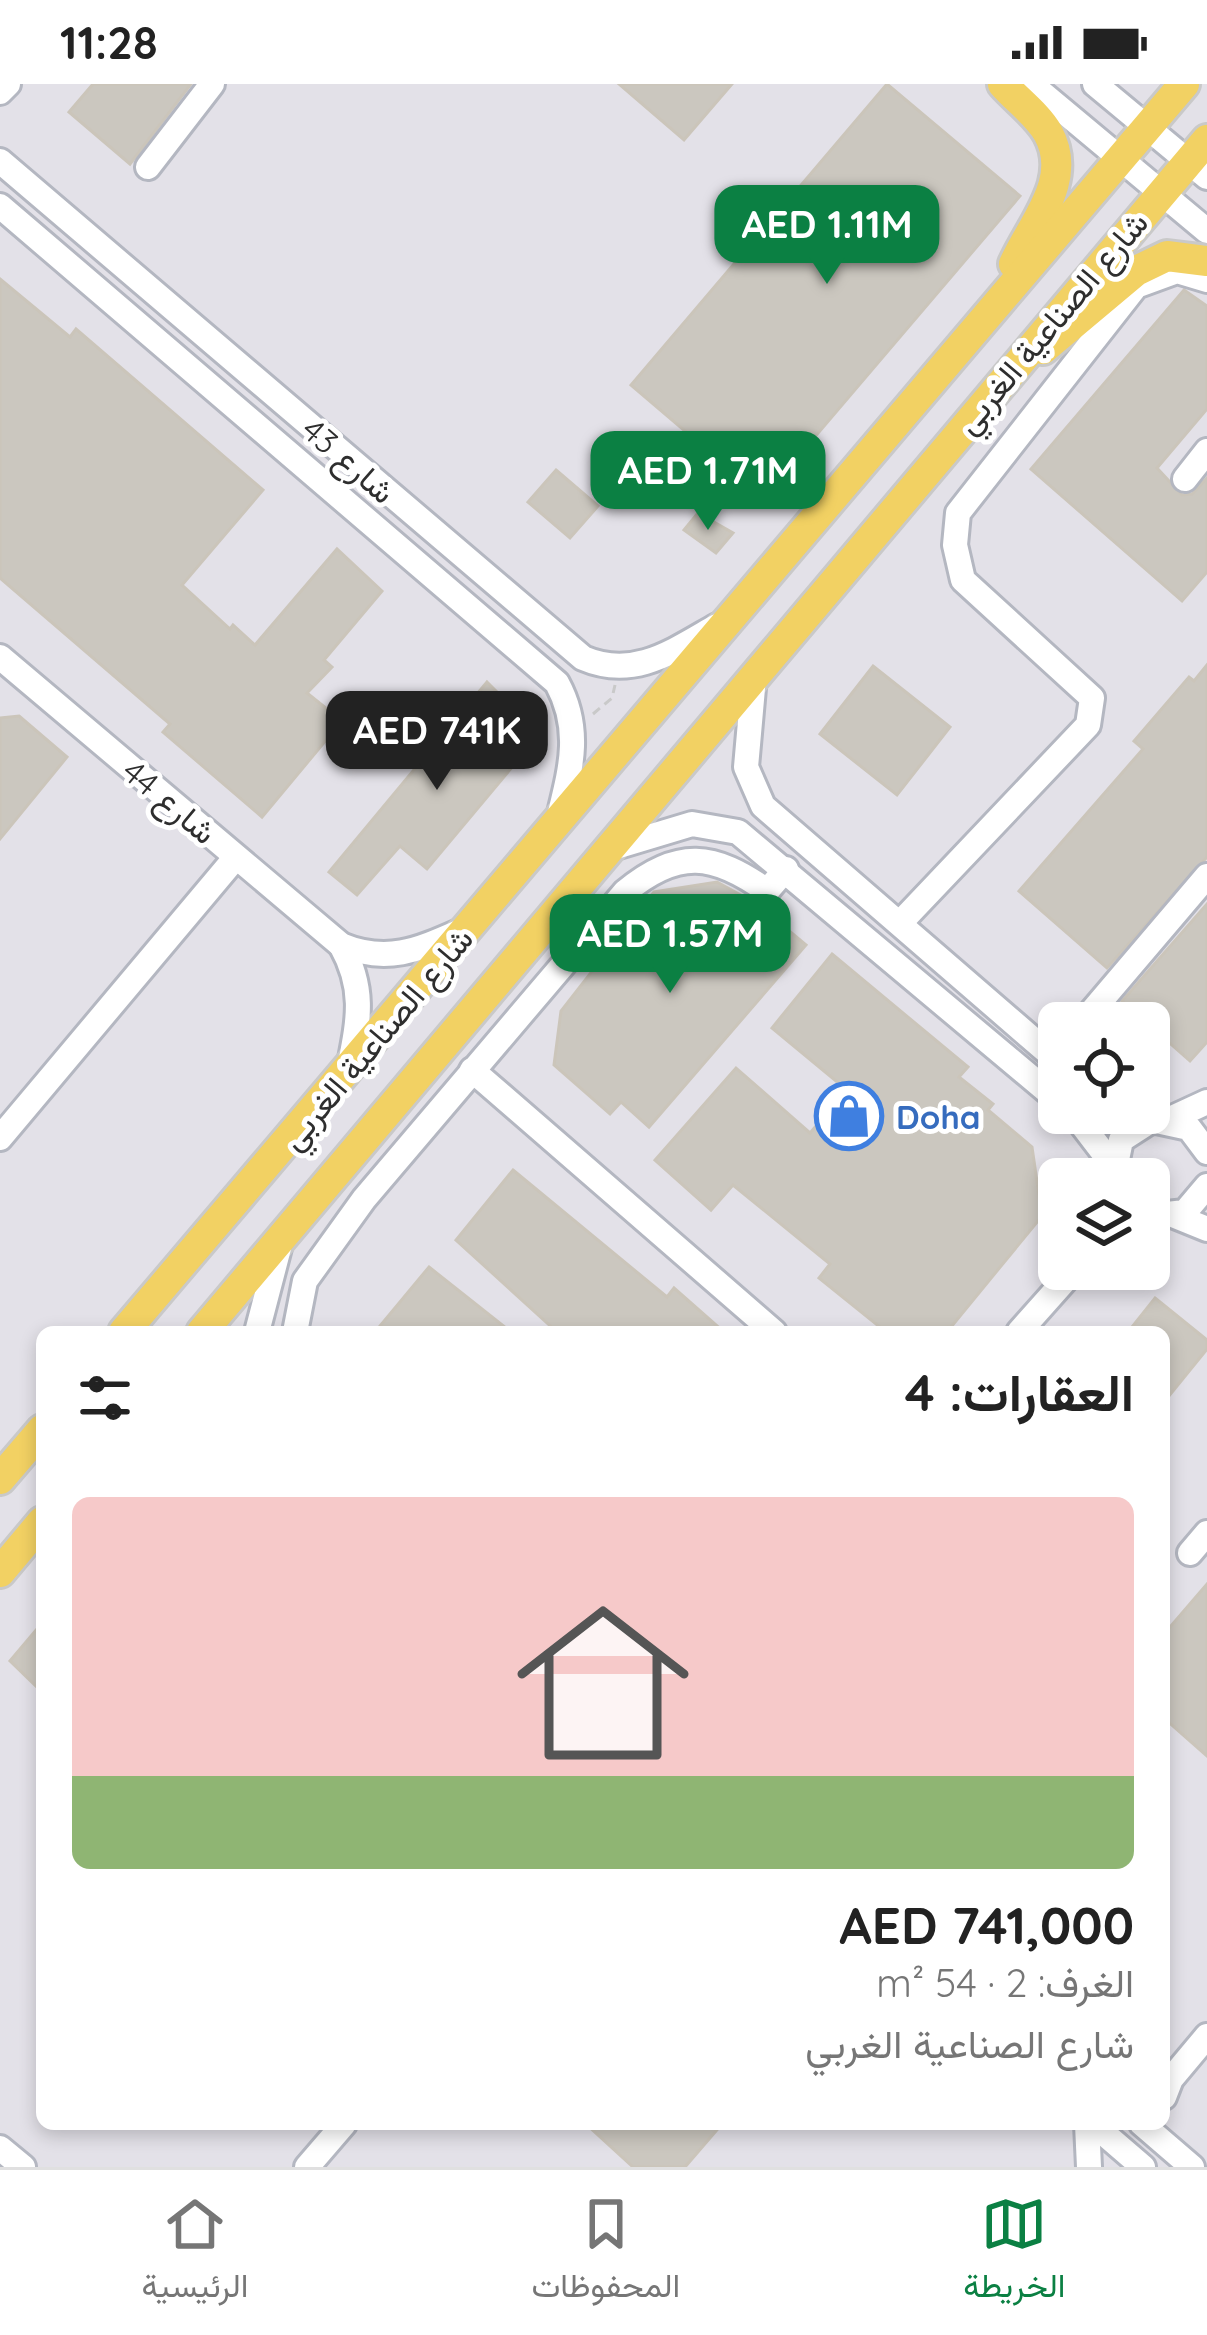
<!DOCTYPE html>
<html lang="ar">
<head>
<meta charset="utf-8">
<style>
  body { margin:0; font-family:Quicksand,Vazirmatn,sans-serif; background:#f2f2f2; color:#222; direction:rtl; height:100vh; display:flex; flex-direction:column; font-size:45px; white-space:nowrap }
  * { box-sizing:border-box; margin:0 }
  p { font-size:39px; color:#767676 }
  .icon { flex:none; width:66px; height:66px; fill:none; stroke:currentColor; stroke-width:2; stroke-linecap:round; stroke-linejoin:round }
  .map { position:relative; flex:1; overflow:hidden; direction:ltr }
  .details { position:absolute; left:36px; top:1242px; width:1134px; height:804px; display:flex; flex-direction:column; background:#fff; border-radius:18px; box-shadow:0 6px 18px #0003; direction:rtl }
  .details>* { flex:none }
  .buttons { position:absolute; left:1038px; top:918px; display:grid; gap:24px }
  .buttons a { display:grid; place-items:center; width:132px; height:132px; border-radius:18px; background:#fff; box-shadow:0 6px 18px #0003; font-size:60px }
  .price { position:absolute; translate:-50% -102px; padding:0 27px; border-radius:24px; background:#0b8043; color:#fff; font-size:39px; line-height:78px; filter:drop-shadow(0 3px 6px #0008) }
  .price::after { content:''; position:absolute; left:50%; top:72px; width:36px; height:27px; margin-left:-18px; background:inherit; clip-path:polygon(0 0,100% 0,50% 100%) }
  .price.selected { background:#222; color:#fff }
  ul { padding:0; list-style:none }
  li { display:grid; align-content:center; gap:24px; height:636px; padding:0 36px }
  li+li { border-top:3px solid #e0e0e0 }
  li span { display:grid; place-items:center; height:372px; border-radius:18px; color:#555 }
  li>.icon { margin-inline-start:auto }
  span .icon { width:216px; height:216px; fill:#fffc; stroke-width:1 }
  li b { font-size:51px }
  h2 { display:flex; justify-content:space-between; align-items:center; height:144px; padding:0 36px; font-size:51px }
  .status { display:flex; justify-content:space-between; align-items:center; height:84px; padding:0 60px; background:#fff; direction:ltr }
  .status svg { height:33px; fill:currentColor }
  .dock { display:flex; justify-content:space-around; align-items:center; height:168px; border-top:3px solid #e0e0e0; background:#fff; font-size:33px; color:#767676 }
  .dock a { display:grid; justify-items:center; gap:6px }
  .dock .selected { color:#0b8043 }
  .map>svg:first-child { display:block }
  .industrial { fill:#e3e1e8; fill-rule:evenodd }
  .building { fill:#cbc7bf; stroke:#cbc5ba; stroke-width:3 }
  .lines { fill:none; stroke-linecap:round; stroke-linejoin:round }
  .minor-casing { stroke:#b4b7c1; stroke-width:30 }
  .major-casing { stroke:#c9c9c9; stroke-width:36 }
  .path { stroke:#c9c9c9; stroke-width:3; stroke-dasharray:9 6; stroke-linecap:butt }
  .minor { stroke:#fff; stroke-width:24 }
  .major { stroke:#f2d163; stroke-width:30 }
  .labels { text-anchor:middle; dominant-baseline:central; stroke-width:10; stroke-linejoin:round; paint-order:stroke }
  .street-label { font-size:33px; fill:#2e2e2e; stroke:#fff }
  .shop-label { font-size:33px; font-weight:bold; fill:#366cbe; stroke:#fff; text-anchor:start }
</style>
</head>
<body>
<div class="status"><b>11:28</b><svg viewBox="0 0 49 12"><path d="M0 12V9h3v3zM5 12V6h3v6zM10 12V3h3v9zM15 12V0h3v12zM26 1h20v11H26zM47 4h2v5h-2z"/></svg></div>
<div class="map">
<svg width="1207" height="2083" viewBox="0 0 1207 2083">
  <rect width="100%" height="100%" fill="#efe9e1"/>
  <!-- industrial -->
  <path class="industrial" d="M0,0h1207v2083h-1207zM1059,939h90v90h-90zM1059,1095h90v90h-90zM42,1248h1122v792h-1122z"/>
  <!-- building -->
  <g class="building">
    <path d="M93,0h98l-61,80 -61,-52z"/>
    <path d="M619,0h113l-48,56z"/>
    <path d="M887,0l133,112 -235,276 -30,-26 -22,26 -102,-87z"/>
    <path d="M0,195l70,58 6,-8 187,161 -81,95 48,44 3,-4 22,20 82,-96 45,42 -58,69 8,7 -25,26 35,28 -80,96 -99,-85 7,-8 -170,-146z"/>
    <path d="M1184,206l23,16v103l-50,59 25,27 10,-1 15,-16v94l-25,29 -151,-132z"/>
    <path d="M556,386l42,36 -28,32 -42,-36z"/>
    <path d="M698,429l35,20 -17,20 -32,-23z"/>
    <path d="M1207,581v192l-100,111 -88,-77 124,-142 -9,-8 55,-64 5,4z"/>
    <path d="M873,582l77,61 -53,68 -77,-61z"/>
    <path d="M487,598l30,30 -10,11 6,43 -86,103 -27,-23 -43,49 -28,-23z"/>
    <path d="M19,632l48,41 -67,82v-121z"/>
    <path d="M717,798l40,22 49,41 -157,182 -28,-25 -11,12 -56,-49 7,-54 93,-119z"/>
    <path d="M1207,820v138l-17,19 -68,-60z"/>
    <path d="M832,870l136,113 -9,10 34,27 -5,6 44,37 10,69 -91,111 -65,5 -67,-54 11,-14 -97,-79 -22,25 -56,-50 81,-92 74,65 37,-43 -75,-62z"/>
    <path d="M513,1086l154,127 7,-9 50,44h-167l-101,-92z"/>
    <path d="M429,1183l82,65h-136z"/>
    <path d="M1155,1214l52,42v9l-43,53v-70h-36z"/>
    <path d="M1207,1500v172l-43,-38v-84z"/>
    <path d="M42,1539v69l-32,-31z"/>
    <path d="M586,2040h136l-37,43h-52z"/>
  </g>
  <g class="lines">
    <!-- minor casing -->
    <g class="minor-casing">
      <g id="minor">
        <path d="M1031,0l176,147"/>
        <path d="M1095,0l112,93"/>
        <path d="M0,8l8,-8"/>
        <path d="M0,77l583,497c51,22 90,-7 134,-32"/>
        <path d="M148,83l64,-83"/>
        <path d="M0,122l557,477c25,46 14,85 2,134"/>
        <path d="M1185,395l22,-28"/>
        <path d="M0,573l341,288c46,19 77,5 120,-14"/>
        <path d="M754,593l-8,90 17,39 296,256"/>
        <path d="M609,765l83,-25 46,8 321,269"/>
        <path d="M900,839l188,-198 4,-27 -129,-118 -8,-35 3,-32 178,-227 41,-15 30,9"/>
        <path d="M341,861c24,43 18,73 9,119"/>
        <path d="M1082,939l125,-147"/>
        <path d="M472,986l302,262"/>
        <path d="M1073,1029l39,51"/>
        <path d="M1168,1036l39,-18"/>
        <path d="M0,1054l236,-281"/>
        <path d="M1113,1095l8,-39 31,-20 37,8 18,24"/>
        <path d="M1149,1132l36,-4 22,-26"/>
        <path d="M1175,1132l32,13"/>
        <path d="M257,1248l22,-84"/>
        <path d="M295,1248l10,-51 59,-82 261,-307c53,-44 89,-39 142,-1l19,-22"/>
        <path d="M1019,1248l56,-63"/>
        <path d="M1190,1469l17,-20"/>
        <path d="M1164,2013l7,-18 36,-43"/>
        <path d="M1087,2040l2,43"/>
        <path d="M1093,2040l50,43"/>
        <path d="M1142,2040l50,43"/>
        <path d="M0,2064l23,19"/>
        <path d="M307,2083l37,-43"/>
      </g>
    </g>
    <!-- major casing -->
    <g class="major-casing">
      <g id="major">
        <path d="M1003,0c14,16 34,30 45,49 26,47 -15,89 -34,131"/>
        <path d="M1043,265l93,-78 31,-15 40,5"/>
        <path d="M124,1248l1060,-1248"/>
        <path d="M202,1248l1005,-1192"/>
        <path d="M0,1395l42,-49"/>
        <path d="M0,1488l42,-50"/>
      </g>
    </g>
    <!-- path -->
    <path class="path" d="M593,630l19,-16 3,-13"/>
    <!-- minor -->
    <use href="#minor" class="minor"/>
    <!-- major -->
    <use href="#major" class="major"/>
  </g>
  <!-- icons -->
  <defs>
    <g id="shop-ring" transform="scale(3.45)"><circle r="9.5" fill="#fff" stroke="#3f7fe0" stroke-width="1.5"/><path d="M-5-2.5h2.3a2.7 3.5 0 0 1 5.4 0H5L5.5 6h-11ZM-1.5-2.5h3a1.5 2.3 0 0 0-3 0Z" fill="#3f7fe0"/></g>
  </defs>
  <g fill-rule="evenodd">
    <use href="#shop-ring" x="849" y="1032"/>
  </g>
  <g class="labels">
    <!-- street labels -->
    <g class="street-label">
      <text transform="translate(1051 238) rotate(-50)">شارع الصناعية الغربي</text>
      <text transform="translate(349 376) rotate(41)">شارع 43</text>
      <text transform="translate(170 717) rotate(40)">شارع 44</text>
      <text transform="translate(376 954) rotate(-50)">شارع الصناعية الغربي</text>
    </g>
    <!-- shop labels -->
    <g class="shop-label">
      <text x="896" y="1032">Doha</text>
    </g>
  </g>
</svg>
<div class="buttons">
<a><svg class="icon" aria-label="locate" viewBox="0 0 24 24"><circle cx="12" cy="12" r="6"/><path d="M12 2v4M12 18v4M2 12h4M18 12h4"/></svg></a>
<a><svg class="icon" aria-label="layers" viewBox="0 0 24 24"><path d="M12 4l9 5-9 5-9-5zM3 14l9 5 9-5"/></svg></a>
</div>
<b class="price" style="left:827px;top:203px">AED 1.11M</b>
<b class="price" style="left:708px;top:449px">AED 1.71M</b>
<b class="price selected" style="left:437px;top:709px">AED 741K</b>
<b class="price" style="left:670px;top:912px">AED 1.57M</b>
<section class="details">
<h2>العقارات: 4<svg class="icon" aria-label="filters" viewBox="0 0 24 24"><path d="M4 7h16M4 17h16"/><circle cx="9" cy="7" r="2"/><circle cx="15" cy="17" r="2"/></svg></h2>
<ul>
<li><span style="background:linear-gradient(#f6c9c9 75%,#8fb573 0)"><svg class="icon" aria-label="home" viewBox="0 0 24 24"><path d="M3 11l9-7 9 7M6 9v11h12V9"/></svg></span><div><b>AED 741,000</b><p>الغرف: 2 · 54 m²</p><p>شارع الصناعية الغربي</p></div></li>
</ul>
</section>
</div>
<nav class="dock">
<a class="selected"><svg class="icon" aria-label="map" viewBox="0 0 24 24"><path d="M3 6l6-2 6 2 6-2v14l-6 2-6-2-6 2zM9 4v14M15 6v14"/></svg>الخريطة</a>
<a><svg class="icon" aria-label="saved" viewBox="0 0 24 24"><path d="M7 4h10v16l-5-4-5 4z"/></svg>المحفوظات</a>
<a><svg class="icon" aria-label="home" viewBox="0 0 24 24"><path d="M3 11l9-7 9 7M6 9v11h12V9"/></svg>الرئيسية</a>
</nav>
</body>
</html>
